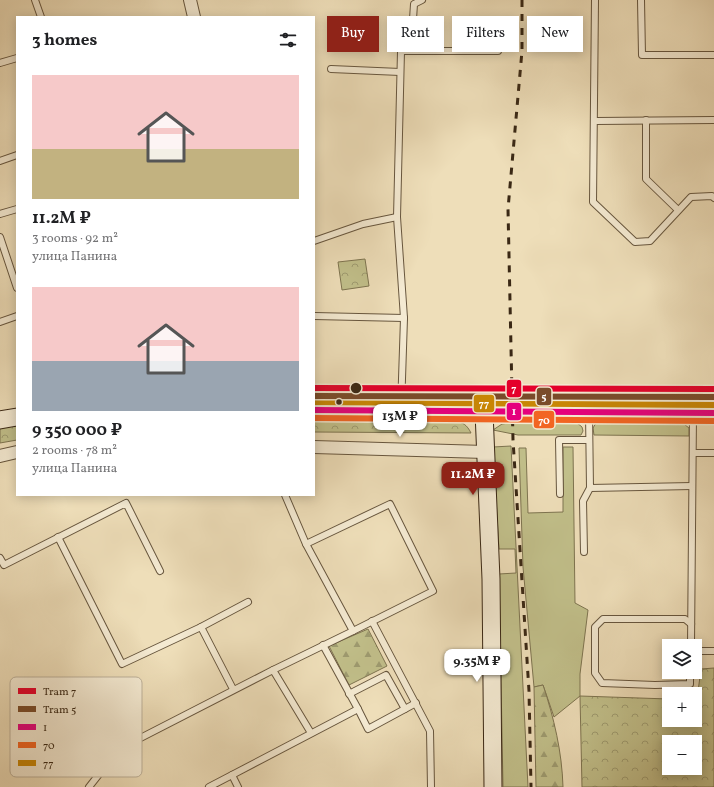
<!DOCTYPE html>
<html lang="en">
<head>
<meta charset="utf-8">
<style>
  body { margin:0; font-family:Vollkorn,serif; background:#f2f2f2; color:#202124; height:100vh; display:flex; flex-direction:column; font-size:15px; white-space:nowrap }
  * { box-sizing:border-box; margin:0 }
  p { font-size:13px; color:#757577 }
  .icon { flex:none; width:22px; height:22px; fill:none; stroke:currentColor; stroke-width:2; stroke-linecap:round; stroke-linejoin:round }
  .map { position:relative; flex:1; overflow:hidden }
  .drawer { position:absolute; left:16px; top:16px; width:299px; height:480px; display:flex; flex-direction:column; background:#fff; border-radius:0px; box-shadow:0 2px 10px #0003 }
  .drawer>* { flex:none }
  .top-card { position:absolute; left:327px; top:16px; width:327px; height:36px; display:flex; gap:8px }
  .buttons { position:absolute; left:662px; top:639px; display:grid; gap:8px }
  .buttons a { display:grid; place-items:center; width:40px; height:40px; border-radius:0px; background:#fff; box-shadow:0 2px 10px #0003; font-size:20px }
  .price { position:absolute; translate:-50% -34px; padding:0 9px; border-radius:8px; background:#fff; color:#222; font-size:13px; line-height:26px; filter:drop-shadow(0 1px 2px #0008) }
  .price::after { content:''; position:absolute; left:50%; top:24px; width:12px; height:9px; margin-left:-6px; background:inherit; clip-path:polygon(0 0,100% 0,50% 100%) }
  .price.selected { background:#8f2418; color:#fff }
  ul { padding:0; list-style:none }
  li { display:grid; align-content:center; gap:8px; height:212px; padding:0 16px }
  li span { display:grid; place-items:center; height:124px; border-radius:0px; color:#555 }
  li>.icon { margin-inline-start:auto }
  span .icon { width:72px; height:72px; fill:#fffc; stroke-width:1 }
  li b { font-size:17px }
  h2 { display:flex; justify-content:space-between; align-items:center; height:48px; padding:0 16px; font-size:17px }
  .tag { padding:0 14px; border-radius:0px; background:#fff; box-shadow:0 2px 10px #0003; font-size:14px; line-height:36px }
  .tag.selected { background:#8f2418; color:#fff }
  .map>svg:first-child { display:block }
  .grass { fill:#c1bf8a; stroke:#7e7450 }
  .forest { fill:url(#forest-firs); stroke:#7e7450 }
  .park { fill:url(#park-crowns); stroke:#7e7450; fill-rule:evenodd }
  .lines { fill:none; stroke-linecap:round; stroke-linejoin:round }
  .lane-casing { stroke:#67563e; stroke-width:8 }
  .street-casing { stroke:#67563e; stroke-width:14 }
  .secondary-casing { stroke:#3a2815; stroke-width:19 }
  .lane { stroke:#f4ead2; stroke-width:6 }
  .street { stroke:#f4ead2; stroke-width:12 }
  .secondary { stroke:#f4ead2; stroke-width:17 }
  .rail { stroke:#3a2815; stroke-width:3; stroke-dasharray:7 7; stroke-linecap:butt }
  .bus-1-casing { stroke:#f4ead2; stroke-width:9 }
  .bus-2-casing { stroke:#f4ead2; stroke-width:9 }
  .bus-3-casing { stroke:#f4ead2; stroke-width:9 }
  .bus-1 { stroke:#e5007d; stroke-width:6 }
  .bus-2 { stroke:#f26522; stroke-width:6 }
  .bus-3 { stroke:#c88605; stroke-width:6 }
  .tram-1-casing { stroke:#f4ead2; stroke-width:9 }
  .tram-2-casing { stroke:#f4ead2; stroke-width:9 }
  .tram-1 { stroke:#e4002b; stroke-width:6 }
  .tram-2 { stroke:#7a4b2a; stroke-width:6 }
  .stop-dot { fill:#3a2815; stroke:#f4ead2; stroke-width:1.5 }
  .key { fill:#f4ead2; stroke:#bcb099; stroke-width:1 }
  .key-label { font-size:11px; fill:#3a2815 }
  .line-badge { stroke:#f4ead2; stroke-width:1.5 }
  .badge-label { font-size:11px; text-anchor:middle; font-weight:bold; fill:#fff }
</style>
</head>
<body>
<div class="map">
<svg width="714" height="787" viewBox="0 0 714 787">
  <defs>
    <pattern id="forest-firs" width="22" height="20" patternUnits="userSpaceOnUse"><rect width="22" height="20" fill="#c1bf8a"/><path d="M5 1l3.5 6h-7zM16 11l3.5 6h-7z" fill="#9e9b70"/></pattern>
    <pattern id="park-crowns" width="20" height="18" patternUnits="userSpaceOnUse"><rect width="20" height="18" fill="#c1bf8a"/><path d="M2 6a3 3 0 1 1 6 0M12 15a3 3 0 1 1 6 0" fill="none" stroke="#9e9b70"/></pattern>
  </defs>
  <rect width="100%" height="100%" fill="#eedeb9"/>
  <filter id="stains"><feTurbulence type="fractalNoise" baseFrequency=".005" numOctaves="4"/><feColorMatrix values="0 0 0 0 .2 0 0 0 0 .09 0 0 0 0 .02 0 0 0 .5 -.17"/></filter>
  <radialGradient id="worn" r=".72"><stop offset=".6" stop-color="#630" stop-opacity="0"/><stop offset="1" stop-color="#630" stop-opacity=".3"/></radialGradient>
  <!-- grass -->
  <g class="grass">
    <path d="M516,422h60l6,5 1,4 -2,4h-63l-25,-5 9,-6z"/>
    <path d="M596,423l88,1 5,4v8l-95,-1 -1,-7z"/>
    <path d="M511,446l17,341h-25l-4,-213 17,-1 -1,-24h-16l-6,-102z"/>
    <path d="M563,447h10l2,156 13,7 -8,64v22l-26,21 -11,-32 -9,2 -11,-120 -4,-119h7l2,65 35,-1z"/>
  </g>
  <!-- forest -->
  <g class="forest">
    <path d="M368,629l19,37 -38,19 -20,-39z"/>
    <path d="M543,685c11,33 19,67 20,102h-27l-2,-100z"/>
  </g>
  <!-- park -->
  <g class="park">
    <path d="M365,259l4,27 -27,4 -4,-28z"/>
    <path d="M314,420l140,1c9,1 13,4 17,12l-157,-1z"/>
    <path d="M17,425v15l-17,3v-15z"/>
    <path d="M714,668v119h-132l-2,-91 89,3v21h26v-21h2l4,-30zM669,742h26v26h-26z"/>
  </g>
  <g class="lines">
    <!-- lane casing -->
    <g class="lane-casing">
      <g id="lane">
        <path d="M35,0l6,17"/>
        <path d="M595,0l-2,202 42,40 15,-1 41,-44 21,-1 2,2"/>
        <path d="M641,0l1,55h72"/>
        <path d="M411,50l3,-46 8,-4"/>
        <path d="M0,63l17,-5"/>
        <path d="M331,69l69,3"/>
        <path d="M646,120v59l32,31"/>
        <path d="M595,121l119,-1"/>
        <path d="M0,161l17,-6"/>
        <path d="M0,214l17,-5"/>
        <path d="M0,237l17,51"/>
        <path d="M314,241l49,-17 34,-7"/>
        <path d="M314,316l90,2"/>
        <path d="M0,322l17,-6"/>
        <path d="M401,409l3,-91 -7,-101 4,-166h97"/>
        <path d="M589,413l1,75 102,-2"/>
        <path d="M693,453h21"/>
        <path d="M560,494l-1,-54h30"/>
        <path d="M285,495l21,49 47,87 -80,39 38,63"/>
        <path d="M58,537l64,127 79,-37 32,62"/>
        <path d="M306,544l84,-40 43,87 -80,40"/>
        <path d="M584,552l-1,-51 7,-13"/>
        <path d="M0,558l4,7 122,-62 34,68"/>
        <path d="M372,621l58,110 1,56"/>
        <path d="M201,627l47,-25"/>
        <path d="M691,646l2,-232"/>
        <path d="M695,651h19"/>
        <path d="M690,672v12l-35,1 -53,-2 -7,-10v-46l8,-8h82l6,5"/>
        <path d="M349,694l37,-19 19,34"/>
        <path d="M358,709l10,20 48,-26"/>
        <path d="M89,787l30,-38 154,-79"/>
        <path d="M209,787l23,-12"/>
        <path d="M238,787l-6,-12 126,-66 -35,-64"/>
      </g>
    </g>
    <!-- street casing -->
    <g class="street-casing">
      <g id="street">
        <path d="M190,0l4,17"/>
        <path d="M314,447l171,5"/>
        <path d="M0,456l17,-4"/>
      </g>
    </g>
    <!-- secondary casing -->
    <g class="secondary-casing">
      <g id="secondary">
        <path d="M314,410l400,3"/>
        <path d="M484,412l7,167 2,208"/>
        <path d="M0,420l17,-3"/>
      </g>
    </g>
    <!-- lane -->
    <use href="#lane" class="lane"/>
    <!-- street -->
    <use href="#street" class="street"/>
    <!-- secondary -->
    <use href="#secondary" class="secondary"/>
    <!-- rail -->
    <path class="rail" d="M522,0v51l-14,158 5,231 16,251 2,96"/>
    <!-- bus-1 casing -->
    <g class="bus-1-casing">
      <path id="bus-1" d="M314,410l400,3"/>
    </g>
    <!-- bus-2 casing -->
    <g class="bus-2-casing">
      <path id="bus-2" d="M314,418l400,3"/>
    </g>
    <!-- bus-3 casing -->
    <g class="bus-3-casing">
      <path id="bus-3" d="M314,402l400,3"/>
    </g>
    <!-- bus-1 -->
    <use href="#bus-1" class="bus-1"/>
    <!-- bus-2 -->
    <use href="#bus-2" class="bus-2"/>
    <!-- bus-3 -->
    <use href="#bus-3" class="bus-3"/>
    <!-- tram-1 casing -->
    <g class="tram-1-casing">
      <path id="tram-1" d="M314,388l400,1"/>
    </g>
    <!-- tram-2 casing -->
    <g class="tram-2-casing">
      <path id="tram-2" d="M314,396l400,1"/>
    </g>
    <!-- tram-1 -->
    <use href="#tram-1" class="tram-1"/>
    <!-- tram-2 -->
    <use href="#tram-2" class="tram-2"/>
  </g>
  <!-- markers -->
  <g class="stop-dot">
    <circle cx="356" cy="388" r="6"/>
    <circle cx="339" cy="402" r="3.5"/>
  </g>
  <!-- legend -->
  <rect x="10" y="677" width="132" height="100" rx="6" class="key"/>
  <rect x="18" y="688" width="18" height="6" fill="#e4002b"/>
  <rect x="18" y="706" width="18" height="6" fill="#7a4b2a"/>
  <rect x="18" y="724" width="18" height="6" fill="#e5007d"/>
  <rect x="18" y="742" width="18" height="6" fill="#f26522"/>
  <rect x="18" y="760" width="18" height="6" fill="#c88605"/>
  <g class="key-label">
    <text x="43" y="695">Tram 7</text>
    <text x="43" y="713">Tram 5</text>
    <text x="43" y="731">1</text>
    <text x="43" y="749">70</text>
    <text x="43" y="767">77</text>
  </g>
  <g class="line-badge">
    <rect x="506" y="379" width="16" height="19" rx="4" fill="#e4002b"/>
    <rect x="536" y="387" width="16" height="19" rx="4" fill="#7a4b2a"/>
    <rect x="473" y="394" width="22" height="19" rx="4" fill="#c88605"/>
    <rect x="506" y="402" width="16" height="19" rx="4" fill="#e5007d"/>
    <rect x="533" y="410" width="22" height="19" rx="4" fill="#f26522"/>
  </g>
  <g class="badge-label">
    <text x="514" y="392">7</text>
    <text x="544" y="400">5</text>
    <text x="484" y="407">77</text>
    <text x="514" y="415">1</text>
    <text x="544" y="424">70</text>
  </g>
  <rect width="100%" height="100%" filter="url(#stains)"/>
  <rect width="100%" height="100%" fill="url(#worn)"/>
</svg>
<div class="buttons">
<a><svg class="icon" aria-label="layers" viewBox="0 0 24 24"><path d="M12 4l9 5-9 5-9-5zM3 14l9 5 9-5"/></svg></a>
<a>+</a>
<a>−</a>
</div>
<b class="price" style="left:400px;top:438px">13M ₽</b>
<b class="price selected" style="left:473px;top:496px">11.2M ₽</b>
<b class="price" style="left:477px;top:683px">9.35M ₽</b>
<div class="top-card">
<a class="tag selected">Buy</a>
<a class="tag">Rent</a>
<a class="tag">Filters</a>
<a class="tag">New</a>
</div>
<section class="drawer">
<h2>3 homes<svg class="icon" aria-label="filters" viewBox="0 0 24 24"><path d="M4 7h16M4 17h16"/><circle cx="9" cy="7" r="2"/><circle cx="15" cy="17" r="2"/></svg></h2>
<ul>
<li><span style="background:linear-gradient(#f6c9c9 60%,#c2b280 0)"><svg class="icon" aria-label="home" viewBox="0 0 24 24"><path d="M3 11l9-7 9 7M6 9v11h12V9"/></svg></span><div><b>11.2M ₽</b><p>3 rooms · 92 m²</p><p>улица Панина</p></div></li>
<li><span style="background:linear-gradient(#f6c9c9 60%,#9aa5b1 0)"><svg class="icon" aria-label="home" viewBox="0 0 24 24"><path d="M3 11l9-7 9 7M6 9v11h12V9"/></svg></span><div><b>9 350 000 ₽</b><p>2 rooms · 78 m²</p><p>улица Панина</p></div></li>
</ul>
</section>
</div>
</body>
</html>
